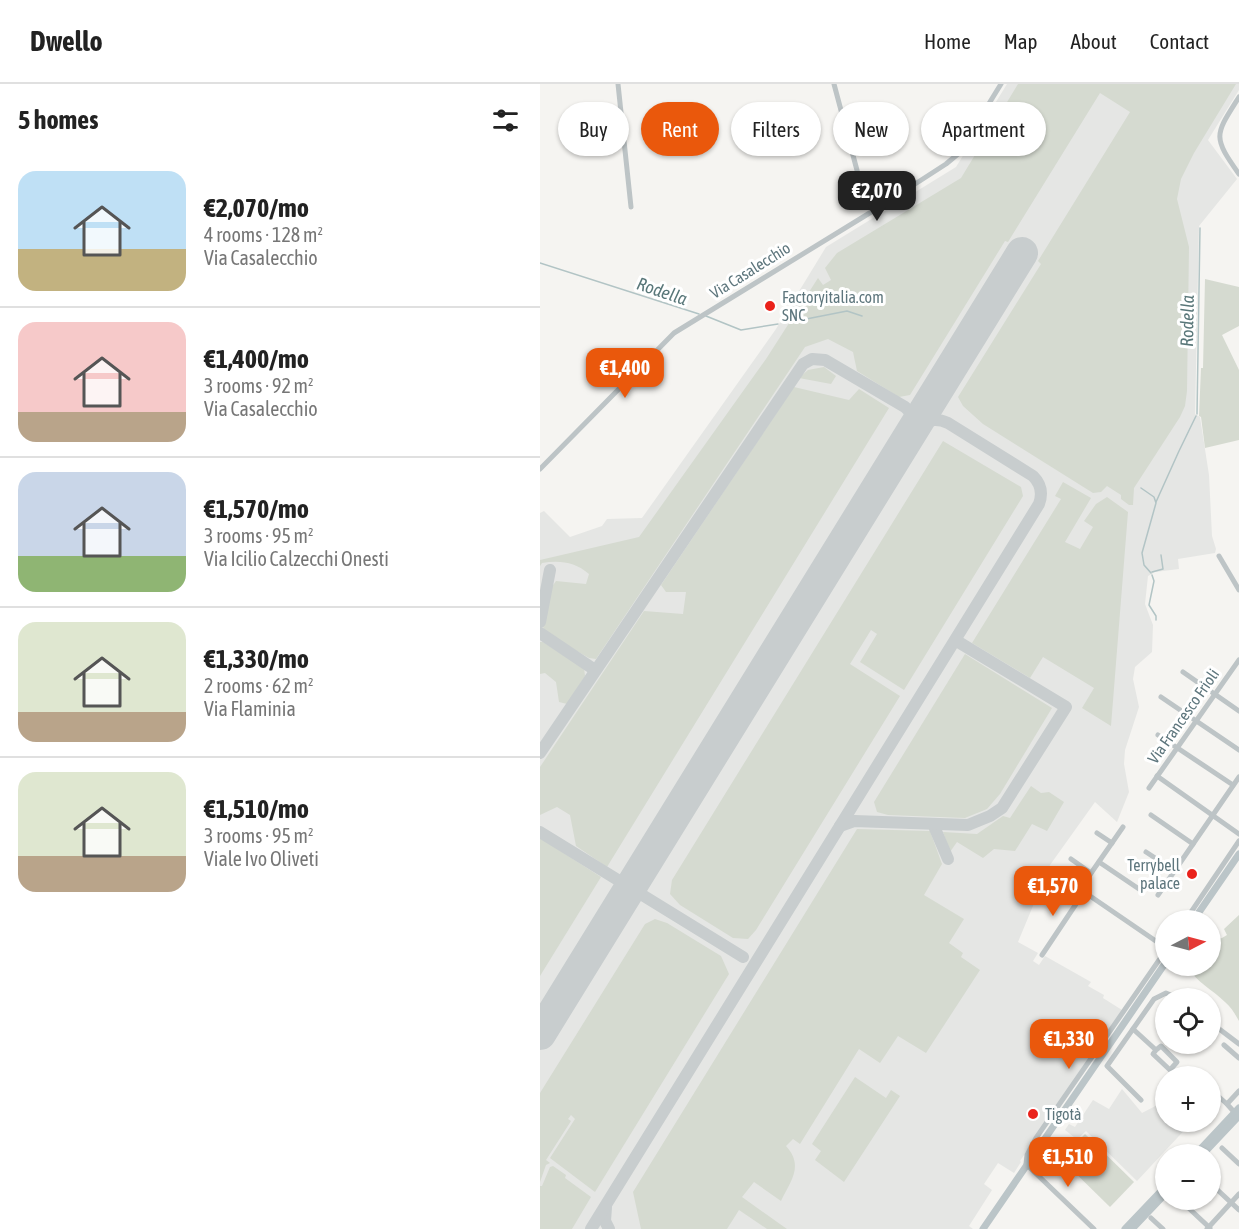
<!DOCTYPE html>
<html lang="en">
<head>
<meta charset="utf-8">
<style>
  body { margin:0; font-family:"Asap Condensed",sans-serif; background:#f6f6f6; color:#222; height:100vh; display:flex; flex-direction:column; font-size:22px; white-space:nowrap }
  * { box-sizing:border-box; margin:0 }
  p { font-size:20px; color:#767676 }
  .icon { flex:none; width:33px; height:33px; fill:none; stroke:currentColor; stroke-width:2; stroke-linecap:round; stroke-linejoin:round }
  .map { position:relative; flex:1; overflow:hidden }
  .sheet { display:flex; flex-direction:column; background:#fff; width:540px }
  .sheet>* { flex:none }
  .top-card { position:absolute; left:18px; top:18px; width:570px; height:54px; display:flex; gap:12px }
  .needle { width:39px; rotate:84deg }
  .buttons { position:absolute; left:615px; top:826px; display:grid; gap:12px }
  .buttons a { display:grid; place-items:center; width:66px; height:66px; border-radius:50%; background:#fff; box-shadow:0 2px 4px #0004; font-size:30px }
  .price { position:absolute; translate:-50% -51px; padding:0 14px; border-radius:12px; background:#ea580c; color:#fff; font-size:20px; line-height:39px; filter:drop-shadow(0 2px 3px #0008) }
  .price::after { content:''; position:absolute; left:50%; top:36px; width:18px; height:14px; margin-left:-9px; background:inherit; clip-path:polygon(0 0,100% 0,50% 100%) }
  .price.selected { background:#222; color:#fff }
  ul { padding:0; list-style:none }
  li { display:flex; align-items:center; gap:18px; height:150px; padding:0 18px }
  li+li { border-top:2px solid #e0e0e0 }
  li span { display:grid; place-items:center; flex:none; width:168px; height:120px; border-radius:18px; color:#555 }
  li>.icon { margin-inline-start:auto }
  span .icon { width:72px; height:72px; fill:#fffc; stroke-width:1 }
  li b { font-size:26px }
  h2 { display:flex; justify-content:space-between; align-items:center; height:72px; padding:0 18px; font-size:26px }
  .pill { padding:0 21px; border-radius:27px; background:#fff; box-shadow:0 2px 4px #0004; font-size:21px; line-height:54px }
  .pill.selected { background:#ea580c; color:#fff }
  header { display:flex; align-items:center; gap:36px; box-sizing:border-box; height:84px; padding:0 30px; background:#fff; border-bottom:2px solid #e0e0e0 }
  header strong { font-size:28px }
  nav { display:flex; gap:33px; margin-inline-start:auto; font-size:21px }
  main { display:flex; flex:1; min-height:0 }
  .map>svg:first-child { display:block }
  .built { fill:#e5e6e4 }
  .green { fill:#d5dad0 }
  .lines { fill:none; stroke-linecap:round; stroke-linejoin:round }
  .stream { stroke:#b2c4c5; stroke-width:1.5 }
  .taxiway { stroke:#c8cdce; stroke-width:12 }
  .runway { stroke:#c8cdce; stroke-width:32 }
  .minor { stroke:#bdc4c6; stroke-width:5 }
  .major { stroke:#bbc5c8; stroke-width:7 }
  .poi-dot { fill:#ea221b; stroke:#fff; stroke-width:2 }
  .labels { text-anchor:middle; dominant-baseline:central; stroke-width:6; stroke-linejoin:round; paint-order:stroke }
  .street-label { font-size:16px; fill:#5e767d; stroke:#fff }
  .poi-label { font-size:16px; fill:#5e767d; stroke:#fff; text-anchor:start }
  .water-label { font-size:18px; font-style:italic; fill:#597779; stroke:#fff }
</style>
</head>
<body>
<header>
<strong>Dwello</strong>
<nav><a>Home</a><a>Map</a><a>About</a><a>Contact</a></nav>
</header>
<main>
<section class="sheet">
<h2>5 homes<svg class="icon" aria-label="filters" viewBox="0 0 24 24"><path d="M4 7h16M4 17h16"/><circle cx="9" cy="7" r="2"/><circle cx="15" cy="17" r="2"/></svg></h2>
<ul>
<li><span style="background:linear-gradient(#bfe0f5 65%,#c2b280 0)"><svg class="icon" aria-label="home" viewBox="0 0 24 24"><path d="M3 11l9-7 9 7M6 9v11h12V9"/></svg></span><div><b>€2,070/mo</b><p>4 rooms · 128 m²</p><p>Via Casalecchio</p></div></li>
<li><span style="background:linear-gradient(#f6c9c9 75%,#b9a48a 0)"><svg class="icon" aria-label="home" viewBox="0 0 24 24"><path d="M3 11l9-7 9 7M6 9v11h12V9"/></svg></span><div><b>€1,400/mo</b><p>3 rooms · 92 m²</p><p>Via Casalecchio</p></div></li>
<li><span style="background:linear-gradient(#c9d6e8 70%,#8fb573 0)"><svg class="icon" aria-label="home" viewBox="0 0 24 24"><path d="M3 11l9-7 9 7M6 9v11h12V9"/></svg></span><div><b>€1,570/mo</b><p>3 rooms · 95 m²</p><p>Via Icilio Calzecchi Onesti</p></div></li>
<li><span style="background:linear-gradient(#dfe7d0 75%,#b9a48a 0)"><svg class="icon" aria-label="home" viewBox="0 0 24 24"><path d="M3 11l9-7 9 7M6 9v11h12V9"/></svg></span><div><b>€1,330/mo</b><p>2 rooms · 62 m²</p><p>Via Flaminia</p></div></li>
<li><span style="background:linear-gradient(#dfe7d0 70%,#b9a48a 0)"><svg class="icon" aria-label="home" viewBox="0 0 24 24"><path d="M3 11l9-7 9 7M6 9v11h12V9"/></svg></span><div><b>€1,510/mo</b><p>3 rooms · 95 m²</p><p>Viale Ivo Oliveti</p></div></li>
</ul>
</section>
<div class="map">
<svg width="699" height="1145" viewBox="0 0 699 1145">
  <rect width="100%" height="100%" fill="#f5f4f1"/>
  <!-- built -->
  <g class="built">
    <path d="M467,0h232v6l-31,50 29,39 -38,47 -4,188 5,3 9,58 3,61 4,13 -1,4 -37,6 1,10 -24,3 -7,4 -3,28 8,21 -1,27 -17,15 -2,12 6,28 -14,43 -1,14 5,28 -12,30 -22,-20 -45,63 -32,77 20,11 -5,8 6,4 6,-9 46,26 -3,4 16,9 -1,3 19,12 -102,151 1,1 -7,11 -16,-10 -14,21 8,6 -23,36 4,3h-433v-716l4,-2 26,26 32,-11 5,-7 35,-1 134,-189 50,-82 130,-80z"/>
    <path d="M582,1005l20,24 23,-12 1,21h26l-55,59 -51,-50 -22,20 10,-14 -9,-7 4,-6 6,3 18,-27 16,9z"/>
  </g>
  <!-- green -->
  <g class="green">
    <path d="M478,0h218l-42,69 -13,26 -4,20 12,48 -2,144 -2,15 -5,11 -46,71 -1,17h-4l-8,-6v-4l-14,-9 -6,6 -8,1 -110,-69 -20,-18 -5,-9 83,-133 -3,-3 92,-149 -30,-19 -92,149 -3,-1 -95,154 -11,2 -42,-26 -4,-19 -25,-13 -23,8 -209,312 -7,-1 -42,-24 -4,-7 8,-39 5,-7 30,3 3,-10c-14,-12 -29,-14 -47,-11l-2,3v-6l99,-23 127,-178 52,-81 5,7 8,-5 -6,-12 12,-15 124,-75z"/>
    <path d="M665,195l34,8v39l-17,9 17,35v70l-34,8 -4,-31 -2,-1 2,-48h2z"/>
    <path d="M284,283l12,9 -5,8 -32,-6 9,-8z"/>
    <path d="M254,303l55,13 10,-11 30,19 -282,459 -31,-21 -6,-31 -13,-8 -17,8v-48l104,-156 39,3 3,-22h-20l-5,-7z"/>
    <path d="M403,357l78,46 2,9 -119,194 -44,-28 17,-28 -6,-4 -21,34 50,32 -144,234 -8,9 -15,-1 -53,-33 -10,-11 2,-14z"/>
    <path d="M523,398l28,16 -26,44 15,7 13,-22 -9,-6 12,-17 11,-7 21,15 -17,214 -29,-18 12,-20 -51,-31 -13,21 -58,-35 89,-144 -6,-3z"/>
    <path d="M0,558h3l41,26 1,8 -18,28 -8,-2 -3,-20 -11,-9 -5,1z"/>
    <path d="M425,570l87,54 -52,86 -13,15 -22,9 -77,-3 -11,-3 -3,-10z"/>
    <path d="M491,702l10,7 8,-1 15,10 -17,29 -15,-7 -17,27 -21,-2 -11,9 -26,-16 -7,10 -7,-20 34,2 26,-18 7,2z"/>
    <path d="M317,745l73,2 12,33 -18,31 40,24 -15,24 14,10 -2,4 19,13 -54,83 -28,-17 -18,27 -21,-14 -59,95 -7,-5 -7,7c18,20 5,34 -5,55l-27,-19 -12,15 45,32h-20l-28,-19 -12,19h-86l-8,-37z"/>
    <path d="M0,754l61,39 -61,99z"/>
    <path d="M699,831v106c-4,-7 -8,-14 -14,-19 -13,-13 -28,-19 -38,-36h23l1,-25 11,-3 5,-3 -3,-6z"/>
    <path d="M115,835l12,4 54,33 8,18 -134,218 -45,-34 25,-39 -4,-4 -3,4 3,2 -25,39 4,3 -4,2 -6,17v-89l105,-169z"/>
    <path d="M315,993l31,21 5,-8 9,6 -56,86 -29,-22 6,-9 -9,-7z"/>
    <path d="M545,1050l49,48 -24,25 -49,-48z"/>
    <path d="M13,1082l13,9 -1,3 26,19 -19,32h-32v-43h2l8,-19z"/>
  </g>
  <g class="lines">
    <!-- stream -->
    <g class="stream">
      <path d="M0,179l159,51"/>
      <path d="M166,232l35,14 37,-6"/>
      <path d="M251,238l56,-11 15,5"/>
      <path d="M657,330l3,-186"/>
      <path d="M601,404l13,9 2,6 -14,50 2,12 7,8"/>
      <path d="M616,418l23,-51 17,-35"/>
      <path d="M612,488l11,-3 -2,-14"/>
      <path d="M612,491l2,6 -5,24 7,11v4"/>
    </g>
    <!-- taxiway -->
    <g class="taxiway">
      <path d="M0,538l10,-52"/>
      <path d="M0,549l55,37"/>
      <path d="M0,669l263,-389 9,-5 13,1 80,47 10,10v6l-2,7"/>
      <path d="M393,740l15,35"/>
      <path d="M300,742l14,-5 114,4 22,-9 12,-8 64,-101 -106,-64"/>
      <path d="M0,748l203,125"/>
      <path d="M66,1123l-1,14 4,8"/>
      <path d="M51,1145l448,-725c4,-11 2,-20 -6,-28l-85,-53c-16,-7 -26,-1 -38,11"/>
    </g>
    <!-- runway -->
    <path class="runway" d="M0,950l482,-781"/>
    <!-- minor -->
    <g class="minor">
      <path d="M78,0l13,123"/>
      <path d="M294,0l28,105 19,17"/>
      <path d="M699,13c-24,38 -27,39 0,77"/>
      <path d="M0,385l134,-136 207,-127 65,-42 12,-10 43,-70"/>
      <path d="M679,472l20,34"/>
      <path d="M643,588l56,39"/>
      <path d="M621,613l78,53"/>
      <path d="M618,651l75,50"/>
      <path d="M617,692l82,58"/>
      <path d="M609,704l90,-128"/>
      <path d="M611,731l42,29"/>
      <path d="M557,749l15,10"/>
      <path d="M606,768l29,19"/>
      <path d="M531,775l20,14"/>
      <path d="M559,778l40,27"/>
      <path d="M515,788l111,76"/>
      <path d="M540,805l43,-62"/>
      <path d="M618,811l81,-118"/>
      <path d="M645,837l54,-80"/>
      <path d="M502,871l42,-63"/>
      <path d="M670,938l29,22"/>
      <path d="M593,945l23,21 5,-4 16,16 -7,8 -17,-16 3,-4"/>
      <path d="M684,961l15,13"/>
      <path d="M670,1005l17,15"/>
      <path d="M601,1016l-34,-34 47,-67 12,-6 14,6"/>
      <path d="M695,1029l-8,-9 12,-13"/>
      <path d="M682,1064l17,16"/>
      <path d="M670,1099l29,27"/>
      <path d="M640,1116l30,28"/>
      <path d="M611,1134l12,11"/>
      <path d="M554,1145l-68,-65 1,-9 9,-17 130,-188"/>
      <path d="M667,1145l32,-35"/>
    </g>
    <!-- major -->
    <g class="major">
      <path d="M653,837l46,-67"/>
      <path d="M655,1071l44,-47"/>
      <path d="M662,1071l37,-39"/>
      <path d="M443,1145l183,-267"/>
      <path d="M585,1145l41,-43"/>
      <path d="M592,1145l34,-36"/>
    </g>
  </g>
  <!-- markers -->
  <g class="poi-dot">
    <circle cx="230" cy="222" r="6"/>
    <circle cx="652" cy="790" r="6"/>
    <circle cx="493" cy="1030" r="6"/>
  </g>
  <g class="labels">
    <!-- street labels -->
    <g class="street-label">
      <text transform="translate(210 186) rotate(-32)">Via Casalecchio</text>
      <text transform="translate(643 632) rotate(-55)">Via Francesco Frioli</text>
    </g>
    <!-- poi labels -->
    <g class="poi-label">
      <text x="242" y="213">Factoryitalia.com<tspan x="242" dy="18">SNC</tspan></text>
      <text x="640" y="781" text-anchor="end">Terrybell<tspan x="640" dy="18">palace</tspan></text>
      <text x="505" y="1030">Tigotà</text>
    </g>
    <!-- water labels -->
    <g class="water-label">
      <text transform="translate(122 207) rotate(19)">Rodella</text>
      <text transform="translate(647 237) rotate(-89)">Rodella</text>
    </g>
  </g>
</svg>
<div class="buttons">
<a><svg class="needle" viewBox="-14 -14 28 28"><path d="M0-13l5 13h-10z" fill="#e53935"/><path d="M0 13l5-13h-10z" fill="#767676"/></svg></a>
<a><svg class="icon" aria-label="locate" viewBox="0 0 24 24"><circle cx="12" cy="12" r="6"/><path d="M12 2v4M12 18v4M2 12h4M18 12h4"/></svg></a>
<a>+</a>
<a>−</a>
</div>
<b class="price selected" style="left:337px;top:138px">€2,070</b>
<b class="price" style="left:85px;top:315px">€1,400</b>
<b class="price" style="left:513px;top:833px">€1,570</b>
<b class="price" style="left:529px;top:986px">€1,330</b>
<b class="price" style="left:528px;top:1104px">€1,510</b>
<div class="top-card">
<a class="pill">Buy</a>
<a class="pill selected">Rent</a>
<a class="pill">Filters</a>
<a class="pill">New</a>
<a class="pill">Apartment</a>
</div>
</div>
</main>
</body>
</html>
